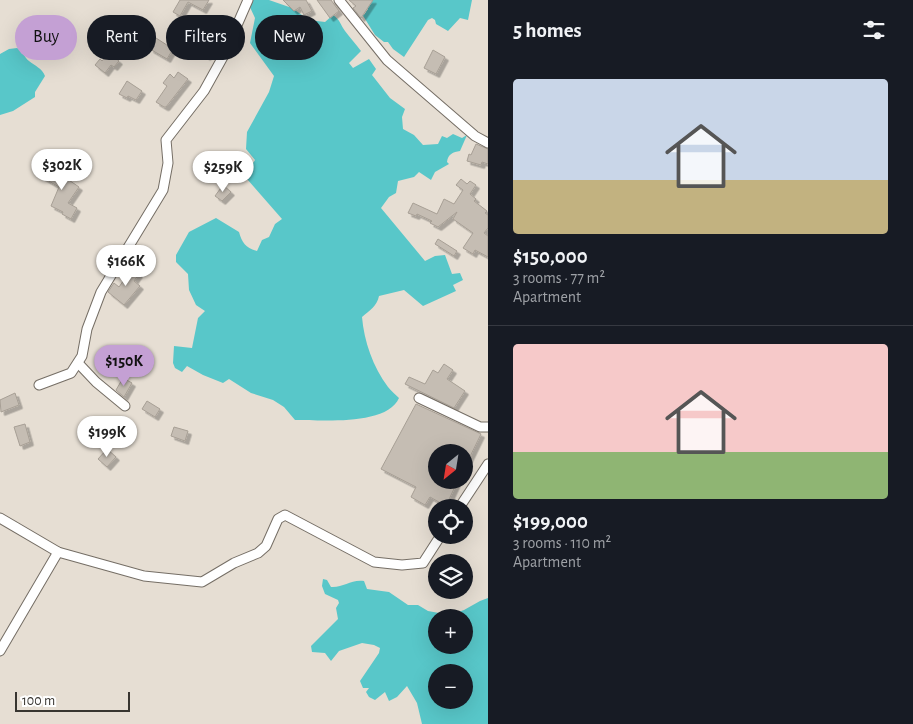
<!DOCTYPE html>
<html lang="en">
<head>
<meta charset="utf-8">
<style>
  body { margin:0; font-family:"Alegreya Sans",sans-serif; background:#20242c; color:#f1f3f6; height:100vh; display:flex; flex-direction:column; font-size:19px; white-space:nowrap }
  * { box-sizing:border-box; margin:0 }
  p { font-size:16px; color:#9ea1a6 }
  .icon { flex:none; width:28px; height:28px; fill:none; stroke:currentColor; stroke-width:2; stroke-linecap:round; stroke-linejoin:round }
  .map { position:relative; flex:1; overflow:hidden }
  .drawer { display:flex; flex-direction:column; background:#171b24; width:425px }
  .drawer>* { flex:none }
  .hud { position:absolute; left:15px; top:15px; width:398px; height:45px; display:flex; gap:10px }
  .needle { width:32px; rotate:210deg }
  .tools { position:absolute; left:428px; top:444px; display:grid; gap:10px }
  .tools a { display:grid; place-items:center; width:45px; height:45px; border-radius:50%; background:#171b24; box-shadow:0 5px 20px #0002; font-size:25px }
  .scale { position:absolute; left:15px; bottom:12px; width:115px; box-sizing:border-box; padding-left:5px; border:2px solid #383530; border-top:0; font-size:14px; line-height:18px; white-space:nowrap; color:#383530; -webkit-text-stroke:4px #fff; paint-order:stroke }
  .price { position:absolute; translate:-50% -42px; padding:0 11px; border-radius:18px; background:#fff; color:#222; font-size:16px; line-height:32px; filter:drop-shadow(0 1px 2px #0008) }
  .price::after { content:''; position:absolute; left:50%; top:30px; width:15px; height:11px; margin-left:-8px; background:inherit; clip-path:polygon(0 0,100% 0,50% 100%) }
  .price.current { background:#c4a0d4; color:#111 }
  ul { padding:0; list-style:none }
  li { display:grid; align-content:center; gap:10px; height:265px; padding:0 25px }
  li+li { border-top:1px solid #363941 }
  li span { display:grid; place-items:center; height:155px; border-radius:5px; color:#555 }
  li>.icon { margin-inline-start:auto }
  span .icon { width:90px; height:90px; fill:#fffc; stroke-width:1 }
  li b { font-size:21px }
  h2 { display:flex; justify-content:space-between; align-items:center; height:60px; padding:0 25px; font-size:21px }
  .chip { padding:0 18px; border-radius:22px; background:#171b24; box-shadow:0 5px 20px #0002; font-size:18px; line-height:45px }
  .chip.current { background:#c4a0d4; color:#111 }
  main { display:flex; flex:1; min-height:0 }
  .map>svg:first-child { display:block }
  .water { fill:#58c7c9; fill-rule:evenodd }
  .building { fill:#c5bdb3; stroke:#a79f95; filter:url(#shadow) }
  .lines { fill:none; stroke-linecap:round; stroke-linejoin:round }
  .minor-casing { stroke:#756e65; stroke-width:11 }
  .minor { stroke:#fff; stroke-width:9 }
</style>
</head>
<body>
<main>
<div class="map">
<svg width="488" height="724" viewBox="0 0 488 724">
  <defs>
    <filter id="shadow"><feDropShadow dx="3.5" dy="3.5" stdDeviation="0" flood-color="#0004"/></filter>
  </defs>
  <rect width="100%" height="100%" fill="#e6ded3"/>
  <!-- water -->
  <g class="water">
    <path d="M251,0h18l23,8 17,12 16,2 8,-7c8,6 7,9 12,16 5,7 11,13 16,20l-12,12 4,5 16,-9 7,10 -4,6 18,23 15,11 -3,8 1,12 11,6 9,10 15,-1 4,-8 5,2 6,-4 9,4 5,-3 -7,16c-7,1 -12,3 -13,11l2,2 -14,8 -4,8 -12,-8 -5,5 -16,4 -2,12 -7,4 -8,11 44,53 10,-5 10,-1 7,19 8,-1 3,7 -10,5 3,6 -33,15 -19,-16 -25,6c-2,10 -9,14 -17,21 2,24 11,50 26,70 3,4 7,7 11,11 -12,28 -78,22 -104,22l-11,-13 -11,-7 -22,-7 -22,-14 -6,4 -20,-8 -16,-9 -5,6 -7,-4 -2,-5 1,-17 18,2 6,-30 7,-7 -9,-6 -7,-15 -1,-16 -12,-12v-7l13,-23 27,-14 23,14c3,11 7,16 18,19l5,-11 7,-3 6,-13 7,-5 -35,-40 3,-11 5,-8 -9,-11 1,-17 22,-40 5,-16 -24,-33 5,-25 -7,-15z"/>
    <path d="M366,0h106l-4,20 -8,-2 -12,13 -12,-7 -1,-4 -3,-2 -4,2 -24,37 -11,-8 -5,-7h-4l-9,-7 -18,-29 7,9 4,-6 -4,-7z"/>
    <path d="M17,48c6,3 7,9 12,13 6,5 13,7 16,15l-10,16v5l-22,14 -13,4v-61l9,-5z"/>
    <path d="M323,579l4,1 4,7c12,1 20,-8 33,-6l3,8 22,3 19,13h10l10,6 22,4 14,-5 16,-9 8,-3v126h-66l-5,-21 -10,-17 -10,11 -8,4 -4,-9 -10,8 -6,-3 -3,-5 3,-4h-6l-3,-7 19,-28 1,-5 -6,-3 -12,-2 -23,8 -8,10 -6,-8 -13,-1 -1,-6 27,-27 -2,-11 3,-5 -1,-3 -13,-6 -3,-8zM436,618h28v27h-28zM436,672h28v28h-28z"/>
  </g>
  <!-- building -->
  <g class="building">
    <path d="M180,0h29l-6,10 -15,-8 -8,14 -7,-4z"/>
    <path d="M283,0h23l6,11 -8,4 -4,-8 -6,4z"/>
    <path d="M317,0h14l8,11 -9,7z"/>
    <path d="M349,0h24l-12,18 -8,-10 3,-2z"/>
    <path d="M211,33l13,7 -4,8 -5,-3 -8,12 -9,-6 7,-12 1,1z"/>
    <path d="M156,38l17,11 -6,10 -17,-10z"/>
    <path d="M433,50l12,7 -9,17 -12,-6z"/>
    <path d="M109,53l10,8 -5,6 -3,-2 -6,8 -10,-8 5,-6 2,2z"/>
    <path d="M178,72l10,7 -22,28h-2l-8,-5 11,-16 -4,-3 7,-9 4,4z"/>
    <path d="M127,81l15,10 -6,9 -8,-4 -1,2 -8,-4z"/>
    <path d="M476,144l12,5v15l-6,-2 -1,3 -14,-4 2,-7 2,1z"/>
    <path d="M47,165l32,22 -11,16 9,5 -6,11 -9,-5 1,-2 -12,-6 8,-19 -19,-11z"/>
    <path d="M461,179l6,5 3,-3 6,4 -6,9 6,5 -2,2 13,10 -2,2 3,2v13l-4,5 4,3v21l-13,-7 -2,4 -10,-6 10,-15 -20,-14 4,-7 -19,15 -8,-4 2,-2 -15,-7 -1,2 -8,-3 5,-10 24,11 7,-15 10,5 9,-14 -7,-5z"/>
    <path d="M223,185l8,7 -9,9 -7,-5z"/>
    <path d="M438,239l19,12 -3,5 -19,-12z"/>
    <path d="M127,265l12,9 -5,7 6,5 -16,19 -16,-13 6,-9 5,4 9,-13 -5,-3z"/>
    <path d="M444,364l9,6 -6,9 18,12 -11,17 -49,-24 4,-7 16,7 8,-14 5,3z"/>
    <path d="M123,378l9,5 -8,14 -8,-7z"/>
    <path d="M15,393l4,12 -18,7 -1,-12z"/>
    <path d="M147,401l13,8 -5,8 -13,-8z"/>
    <path d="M416,404l65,30 -17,35v-17h-28v28h22l-12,26 -16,-9 -5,8 -14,-8 5,-10 -35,-18z"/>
    <path d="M25,424l5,18 -10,4 -6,-19z"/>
    <path d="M174,427l14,4 -3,10 -14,-5z"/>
    <path d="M107,449l9,8 -9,10 -9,-8z"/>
  </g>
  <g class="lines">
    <!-- minor casing -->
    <g class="minor-casing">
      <g id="minor">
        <path d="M339,0l48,60 88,76 13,7"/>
        <path d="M78,363l18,19 29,24"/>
        <path d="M39,385l32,-12 11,-17 5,-27 14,-37 62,-102 5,-27 -2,-23 38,-49 20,-36 24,-55"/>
        <path d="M419,398l61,29h8"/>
        <path d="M459,508l29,-44"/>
        <path d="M0,518l58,34 86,24 58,6 32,-19 24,-10 8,-7 12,-27 7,-4 89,47 28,3 21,-2 18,-28"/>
        <path d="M0,651l58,-99"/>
      </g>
    </g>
    <!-- minor -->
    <use href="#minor" class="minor"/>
  </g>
</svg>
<div class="tools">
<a><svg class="needle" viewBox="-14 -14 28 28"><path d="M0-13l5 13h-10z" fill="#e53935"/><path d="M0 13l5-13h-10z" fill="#9ea1a6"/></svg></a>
<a><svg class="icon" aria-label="locate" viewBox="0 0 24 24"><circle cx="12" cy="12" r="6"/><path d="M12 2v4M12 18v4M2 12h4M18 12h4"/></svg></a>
<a><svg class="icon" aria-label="layers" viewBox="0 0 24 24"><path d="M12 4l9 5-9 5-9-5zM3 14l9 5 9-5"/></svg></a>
<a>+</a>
<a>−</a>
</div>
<div class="scale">100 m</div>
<b class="price" style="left:62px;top:191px">$302K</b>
<b class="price" style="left:223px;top:193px">$259K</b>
<b class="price" style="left:126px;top:287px">$166K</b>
<b class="price current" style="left:124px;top:387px">$150K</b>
<b class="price" style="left:107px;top:458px">$199K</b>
<div class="hud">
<a class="chip current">Buy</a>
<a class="chip">Rent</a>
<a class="chip">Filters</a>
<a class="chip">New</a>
</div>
</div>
<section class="drawer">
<h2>5 homes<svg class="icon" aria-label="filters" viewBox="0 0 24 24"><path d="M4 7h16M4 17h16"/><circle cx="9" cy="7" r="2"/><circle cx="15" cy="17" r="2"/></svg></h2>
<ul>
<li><span style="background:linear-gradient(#c9d6e8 65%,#c2b280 0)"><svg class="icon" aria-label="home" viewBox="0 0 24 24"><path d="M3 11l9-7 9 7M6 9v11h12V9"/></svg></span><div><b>$150,000</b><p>3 rooms · 77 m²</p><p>Apartment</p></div></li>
<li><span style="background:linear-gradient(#f6c9c9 70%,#8fb573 0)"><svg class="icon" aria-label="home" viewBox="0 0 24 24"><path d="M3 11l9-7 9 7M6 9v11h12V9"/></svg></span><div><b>$199,000</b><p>3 rooms · 110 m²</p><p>Apartment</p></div></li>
</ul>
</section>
</main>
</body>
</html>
